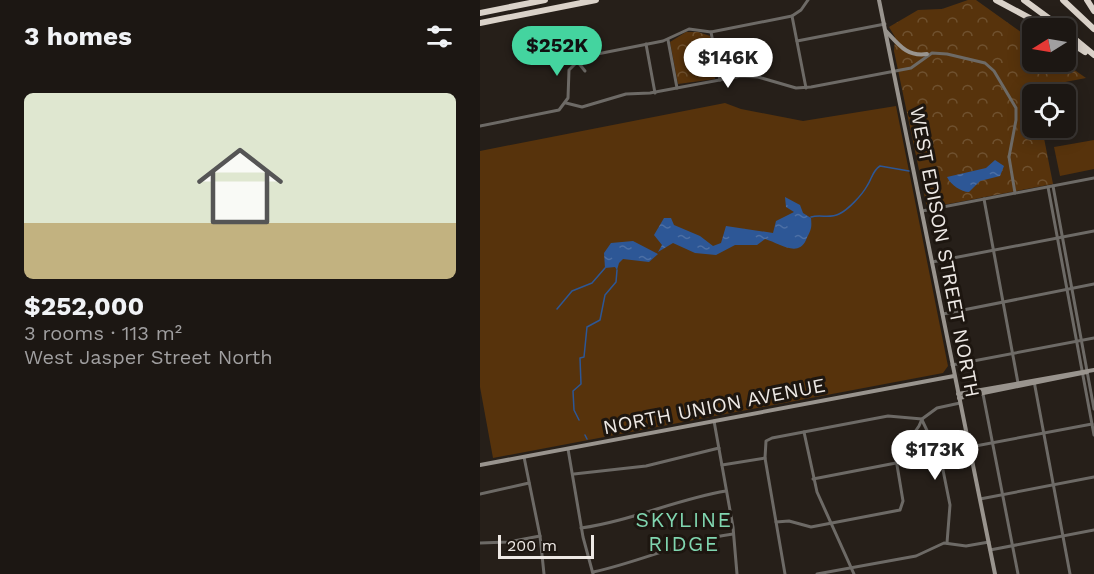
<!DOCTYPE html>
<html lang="en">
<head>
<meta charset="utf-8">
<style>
  body { margin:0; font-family:"Work Sans",sans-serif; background:#25201c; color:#f1f3f6; height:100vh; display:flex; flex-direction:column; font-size:22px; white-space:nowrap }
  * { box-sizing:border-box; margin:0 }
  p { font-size:20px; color:#a09fa0 }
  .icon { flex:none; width:33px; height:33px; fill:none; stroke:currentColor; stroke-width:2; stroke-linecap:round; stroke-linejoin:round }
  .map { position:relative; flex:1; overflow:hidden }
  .panel { display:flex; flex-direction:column; background:#1c1713; width:480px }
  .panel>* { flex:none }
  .needle { width:39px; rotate:259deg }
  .controls { position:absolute; left:542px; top:18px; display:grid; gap:12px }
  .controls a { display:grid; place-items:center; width:54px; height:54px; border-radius:9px; background:#1c1713; box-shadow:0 3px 15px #0003,0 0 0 2px #3a3633; font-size:30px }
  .scale { position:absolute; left:18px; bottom:15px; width:96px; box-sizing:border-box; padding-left:6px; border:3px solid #eee9e5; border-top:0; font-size:16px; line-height:21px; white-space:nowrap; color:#eee9e5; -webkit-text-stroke:4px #1d1610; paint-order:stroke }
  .price { position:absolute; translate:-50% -51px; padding:0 14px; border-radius:21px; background:#fff; color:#222; font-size:20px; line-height:39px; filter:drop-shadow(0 2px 3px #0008) }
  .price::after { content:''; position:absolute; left:50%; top:36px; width:18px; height:14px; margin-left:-9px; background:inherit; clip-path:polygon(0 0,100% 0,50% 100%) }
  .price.selected { background:#44d49f; color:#111 }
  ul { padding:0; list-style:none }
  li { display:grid; align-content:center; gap:12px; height:318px; padding:0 24px }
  li span { display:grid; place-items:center; height:186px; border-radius:9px; color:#555 }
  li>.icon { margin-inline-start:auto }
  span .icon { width:108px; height:108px; fill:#fffc; stroke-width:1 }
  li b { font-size:26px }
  h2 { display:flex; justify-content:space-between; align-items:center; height:72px; padding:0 24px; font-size:26px }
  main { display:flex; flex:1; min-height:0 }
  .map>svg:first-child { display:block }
  .green { fill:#57330c }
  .forest { fill:url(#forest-crowns) }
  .water { fill:url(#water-ripples) }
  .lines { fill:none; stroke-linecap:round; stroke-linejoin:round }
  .stream { stroke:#2d5796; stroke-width:1.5 }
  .street { stroke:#6d6a66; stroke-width:3 }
  .secondary { stroke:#99948e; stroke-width:4 }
  .highway { stroke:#dad2c9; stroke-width:6 }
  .labels { text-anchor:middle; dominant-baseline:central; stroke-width:6; stroke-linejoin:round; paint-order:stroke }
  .street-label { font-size:20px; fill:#eee9e5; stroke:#1d1610 }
  .neighbourhood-label { font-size:21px; letter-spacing:1.5px; fill:#80d6b0; stroke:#1d1610 }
</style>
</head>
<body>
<main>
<section class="panel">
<h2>3 homes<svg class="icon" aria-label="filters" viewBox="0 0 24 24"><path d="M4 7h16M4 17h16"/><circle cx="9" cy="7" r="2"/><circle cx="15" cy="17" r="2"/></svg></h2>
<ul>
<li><span style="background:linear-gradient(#dfe7d0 70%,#c2b280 0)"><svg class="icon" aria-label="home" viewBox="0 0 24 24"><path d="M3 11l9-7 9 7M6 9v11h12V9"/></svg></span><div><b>$252,000</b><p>3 rooms · 113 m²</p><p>West Jasper Street North</p></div></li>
</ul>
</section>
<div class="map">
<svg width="614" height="574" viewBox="0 0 614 574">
  <defs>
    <pattern id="forest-crowns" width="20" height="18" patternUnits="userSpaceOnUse" patternTransform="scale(1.5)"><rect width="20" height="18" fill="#57330c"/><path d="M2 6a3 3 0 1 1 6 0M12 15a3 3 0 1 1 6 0" fill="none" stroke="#6f512f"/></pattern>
    <pattern id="water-ripples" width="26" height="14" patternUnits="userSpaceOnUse" patternTransform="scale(1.5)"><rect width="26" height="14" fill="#2d5796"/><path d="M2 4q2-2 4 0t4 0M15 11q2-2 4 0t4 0" fill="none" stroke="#4c6fa5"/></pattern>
  </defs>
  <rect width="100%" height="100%" fill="#261f19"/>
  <!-- green -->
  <g class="green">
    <path d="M245,103l16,6 62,12 93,-15 52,260 -5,7 -450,85 -13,-71v-236z"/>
    <path d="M614,140v29l-34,7 -6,-29z"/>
  </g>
  <!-- forest -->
  <g class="forest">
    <path d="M488,0h8l56,40v22h31l23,16 -52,10 -2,40h10l11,56 -126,24 -33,-157 1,-14 -6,-10 29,-17 24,-1z"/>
    <path d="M206,32h12l12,4 5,43 -37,5 -8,-42z"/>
  </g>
  <!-- water -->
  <g class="water">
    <path d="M515,160l9,6 -4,10 -20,5 -11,11c-8,0 -18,-7 -22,-15l39,-9z"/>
    <path d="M305,197l15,8 3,8 8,5c1,11 0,11 -5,22 -8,18 -27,3 -41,-1l-8,6h-22l-19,10 -21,-2 -22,-10 -15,9 4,-7 -8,-10 10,-17h7l3,7 26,11 13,10 8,-3 5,-17 47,7 3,-12 18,-9 -8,-5z"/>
    <path d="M153,241l25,13 -9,8 -26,-3 -4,4 -2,7 -2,-3 -10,1 -1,-15 7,-10z"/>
  </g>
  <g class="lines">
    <!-- stream -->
    <g class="stream">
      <path d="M331,217c10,-3 18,2 28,-3 9,-4 23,-19 28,-28 5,-7 5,-15 13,-20l29,5"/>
      <path d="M77,309l15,-18 20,-8 13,-15"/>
      <path d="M99,420l-5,-10 -1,-19 8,-7 -1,-26 4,-1 3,-30 13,-7 5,-25 11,-13 1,-12"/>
      <path d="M105,435l2,4"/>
    </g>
    <!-- street -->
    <g class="street">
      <path d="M312,16l14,72"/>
      <path d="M231,32l9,48"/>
      <path d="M188,40l9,48"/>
      <path d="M317,41l88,-17"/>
      <path d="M166,44l9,49"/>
      <path d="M97,61l8,10"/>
      <path d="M86,103l16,4 44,-13 24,-1 91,-17 17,1 38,11 15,-1 100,-19 21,-15 15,1 38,9 9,8 22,37v12l-7,37 6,36"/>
      <path d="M0,126l79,-16 9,-12 1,-28 13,-13 81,-16 26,-12 22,3 81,-16 9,-6 7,-10"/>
      <path d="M573,186l41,223"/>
      <path d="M568,187l46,248"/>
      <path d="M504,199l34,184"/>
      <path d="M442,211l172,-33"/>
      <path d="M452,262l162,-31"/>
      <path d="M463,314l151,-30"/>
      <path d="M472,365l142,-27"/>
      <path d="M554,381l36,193"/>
      <path d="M503,394l35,180"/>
      <path d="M442,420l19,40 9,45 -3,38"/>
      <path d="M234,421l19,106 4,47"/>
      <path d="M324,432l13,60 37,82"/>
      <path d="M490,447l122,-23"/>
      <path d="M88,449l15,88 10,37"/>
      <path d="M44,457l16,79 4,38"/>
      <path d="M242,465l43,-7"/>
      <path d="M94,474l72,-8 73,-18"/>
      <path d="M333,479l83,-16"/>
      <path d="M0,494l49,-11"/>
      <path d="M500,499l114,-22"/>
      <path d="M296,522l13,-1 22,6 89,-17 3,-9 -7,-42 23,-33 3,-7"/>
      <path d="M101,528c50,-7 96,-29 145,-37"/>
      <path d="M0,543l28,-1 32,-6"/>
      <path d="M510,550l104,-20"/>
      <path d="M113,572c47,-10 92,-32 140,-38"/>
      <path d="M305,574l-20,-116 1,-17 6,-3 116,-22 34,3 15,-11 23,-5"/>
      <path d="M337,574l99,-18 28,-13 22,3 23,-4"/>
    </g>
    <!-- secondary -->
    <g class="secondary">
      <path d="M399,0l116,574"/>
      <path d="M406,31c13,14 21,26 41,23"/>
      <path d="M478,394l136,-24"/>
      <path d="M479,398l128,-26"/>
      <path d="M0,465l474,-89"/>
    </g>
    <!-- highway -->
    <g class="highway">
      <path d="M516,0l52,28"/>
      <path d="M544,0l38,28"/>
      <path d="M583,0l31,29"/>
      <path d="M607,0l7,11"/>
      <path d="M0,13l65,-13"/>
      <path d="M0,23l116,-23"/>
      <path d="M585,31l29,24"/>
      <path d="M585,39l20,13"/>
    </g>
  </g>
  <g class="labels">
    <!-- street labels -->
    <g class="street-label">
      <text transform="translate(465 252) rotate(79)">WEST EDISON STREET NORTH</text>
      <text transform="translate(234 406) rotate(-11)">NORTH UNION AVENUE</text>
    </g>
    <!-- neighbourhood labels -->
    <g class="neighbourhood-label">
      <text x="204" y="519">SKYLINE<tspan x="204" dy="24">RIDGE</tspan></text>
    </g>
  </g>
</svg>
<div class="controls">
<a><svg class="needle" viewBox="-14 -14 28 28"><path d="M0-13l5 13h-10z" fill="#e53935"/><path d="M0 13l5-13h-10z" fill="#a09fa0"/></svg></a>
<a><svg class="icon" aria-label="locate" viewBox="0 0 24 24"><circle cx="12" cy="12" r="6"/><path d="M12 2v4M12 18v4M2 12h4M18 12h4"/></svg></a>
</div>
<div class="scale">200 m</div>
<b class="price selected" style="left:77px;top:77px">$252K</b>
<b class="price" style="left:248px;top:89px">$146K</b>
<b class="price" style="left:455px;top:481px">$173K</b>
</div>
</main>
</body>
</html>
